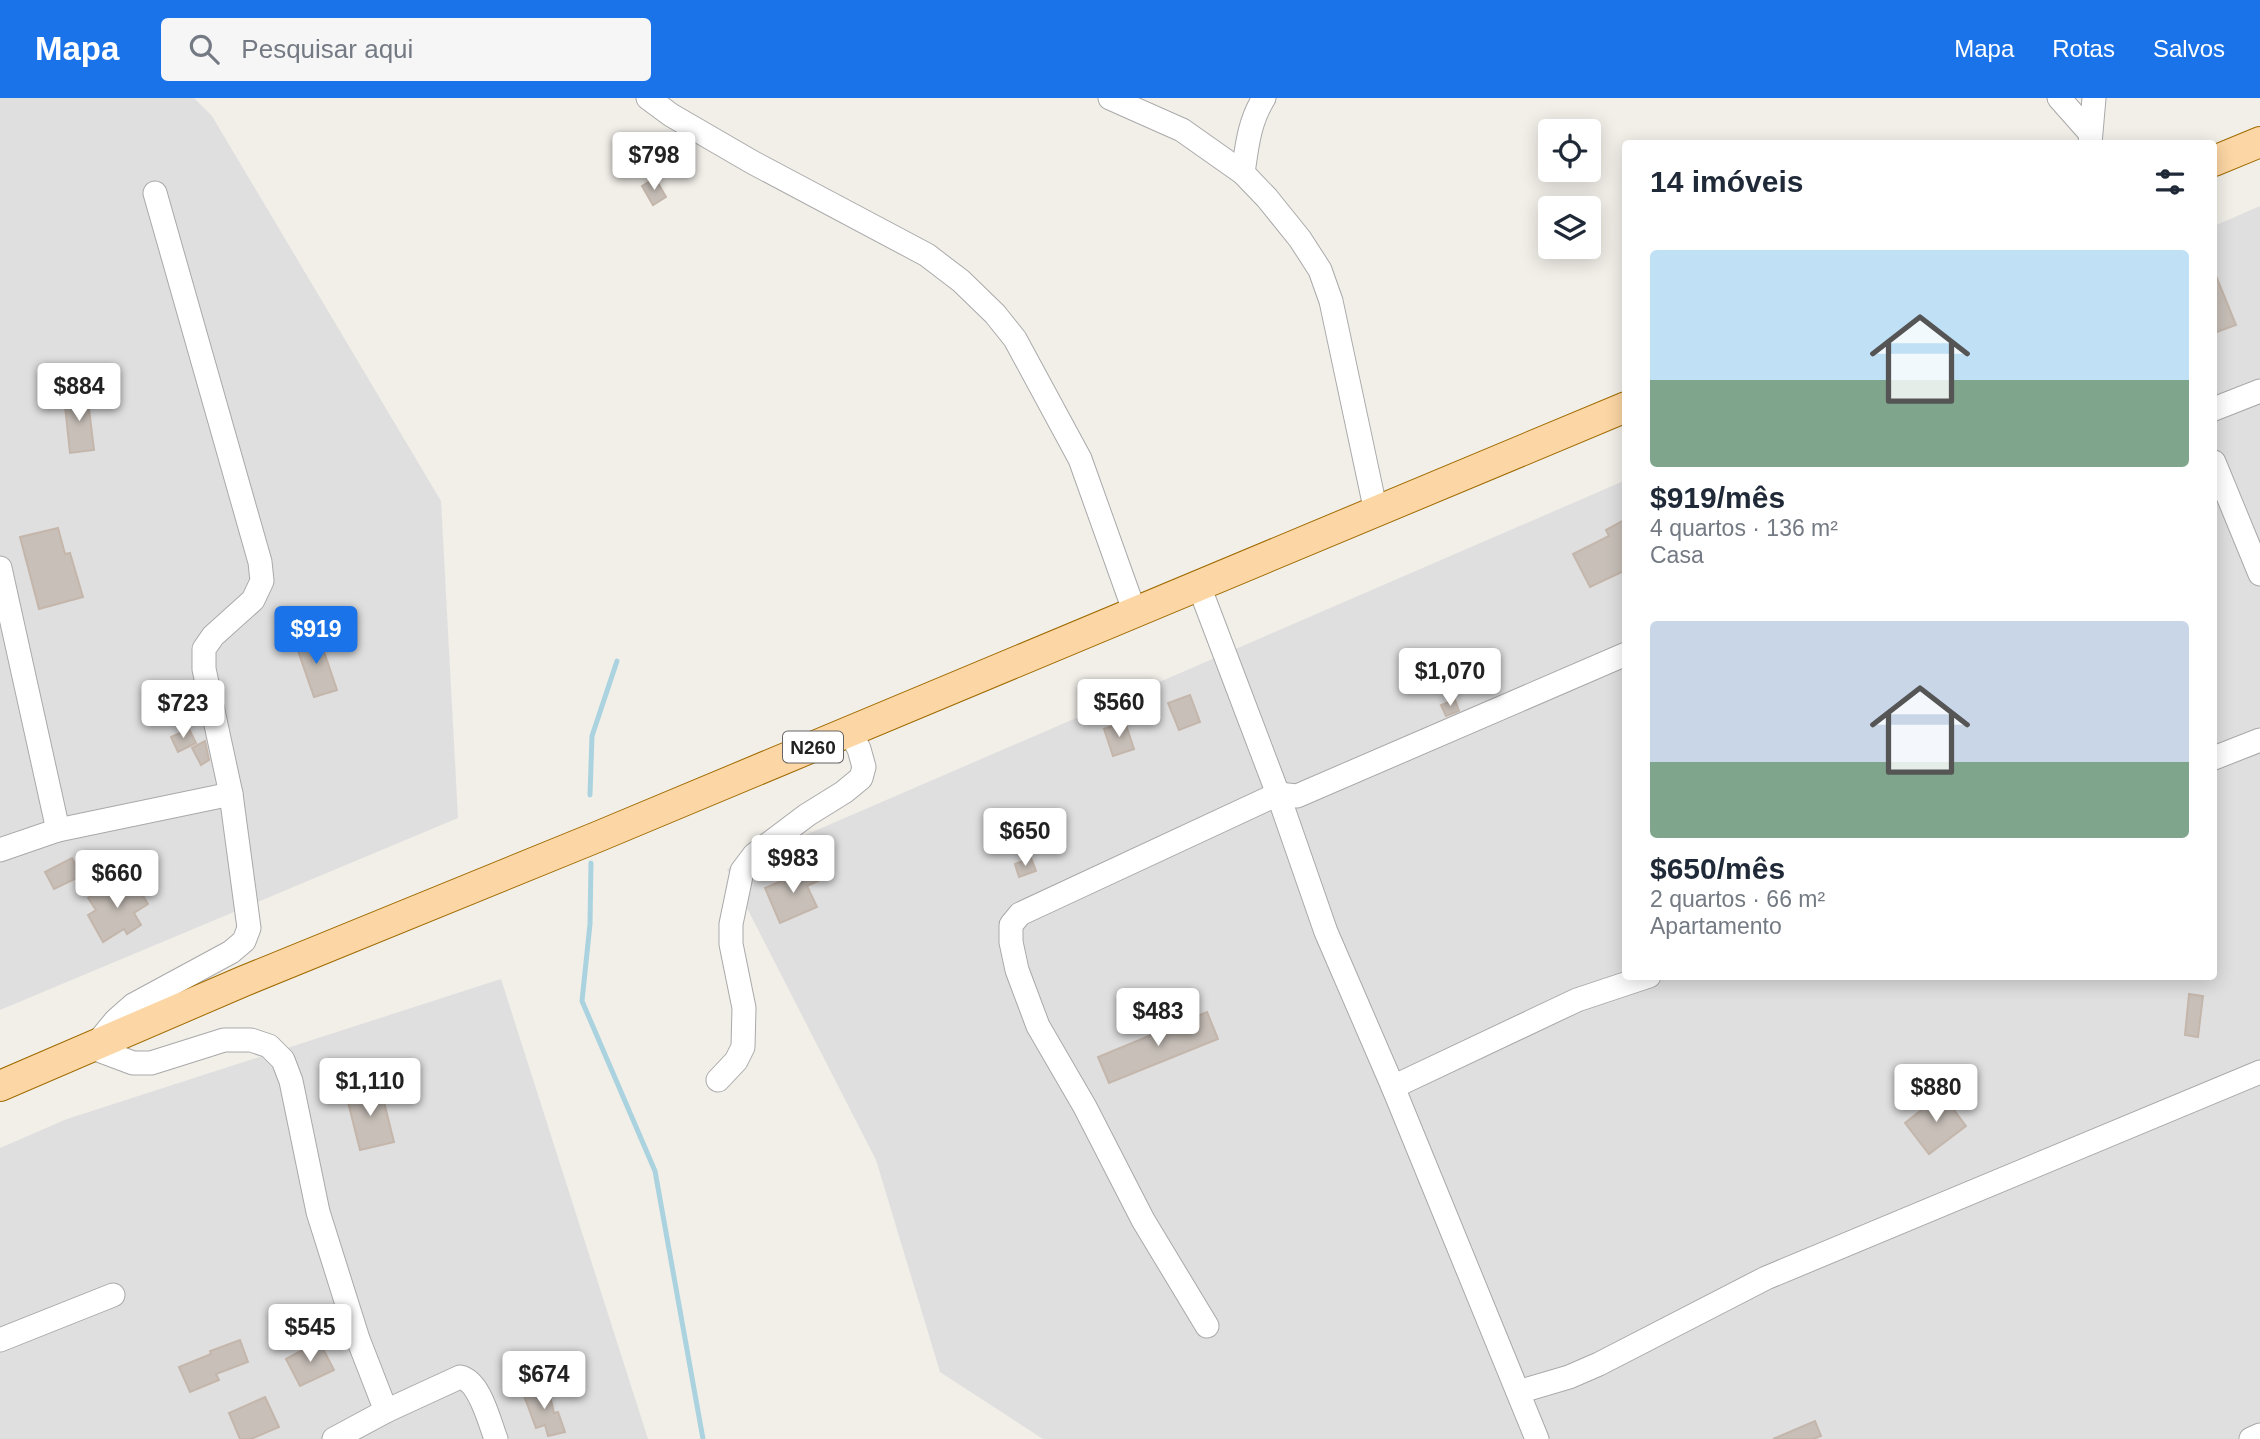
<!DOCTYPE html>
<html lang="pt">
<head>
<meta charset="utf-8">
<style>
  body { margin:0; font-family:Arial,sans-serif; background:#f6f6f7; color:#1f2937; height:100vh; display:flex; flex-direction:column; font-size:26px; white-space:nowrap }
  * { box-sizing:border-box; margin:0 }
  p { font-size:23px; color:#747a83 }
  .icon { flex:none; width:38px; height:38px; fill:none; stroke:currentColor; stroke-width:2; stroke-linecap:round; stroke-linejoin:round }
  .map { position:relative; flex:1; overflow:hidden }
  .details { position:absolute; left:1622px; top:42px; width:595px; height:840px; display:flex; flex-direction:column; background:#fff; border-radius:7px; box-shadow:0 4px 18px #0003 }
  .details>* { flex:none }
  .fabs { position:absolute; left:1538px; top:21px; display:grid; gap:14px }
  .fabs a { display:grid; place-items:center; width:63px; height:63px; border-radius:7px; background:#fff; box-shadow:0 4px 18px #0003; font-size:35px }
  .price { position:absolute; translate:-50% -60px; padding:0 16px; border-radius:7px; background:#fff; color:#222; font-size:23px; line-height:46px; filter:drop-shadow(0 2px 4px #0008) }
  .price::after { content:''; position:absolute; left:50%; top:42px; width:21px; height:16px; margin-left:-10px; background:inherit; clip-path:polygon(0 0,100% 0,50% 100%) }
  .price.current { background:#1a73e8; color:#fff }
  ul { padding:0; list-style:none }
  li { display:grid; align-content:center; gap:14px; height:371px; padding:0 28px }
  li span { display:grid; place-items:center; height:217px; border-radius:7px; color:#555 }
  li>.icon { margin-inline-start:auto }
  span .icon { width:126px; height:126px; fill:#fffc; stroke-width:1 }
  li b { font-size:30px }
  h2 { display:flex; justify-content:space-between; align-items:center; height:84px; padding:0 28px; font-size:30px }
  header { display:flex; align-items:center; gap:42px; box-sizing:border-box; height:98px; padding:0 35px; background:#1a73e8; color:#fff }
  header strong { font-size:33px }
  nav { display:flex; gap:38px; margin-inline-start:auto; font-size:24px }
  .search { width:490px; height:63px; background:#f6f6f7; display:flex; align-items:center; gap:18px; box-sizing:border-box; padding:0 24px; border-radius:7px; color:#747a83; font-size:26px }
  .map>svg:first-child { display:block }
  .residential { fill:#e0dfdf }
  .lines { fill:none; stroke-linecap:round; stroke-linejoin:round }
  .stream { stroke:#aad3df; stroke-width:5 }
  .building { fill:#c7bfb8; stroke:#c4b6ab; stroke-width:2 }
  .minor-casing { stroke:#a9a9a9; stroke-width:25 }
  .major-casing { stroke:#a06b00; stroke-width:32 }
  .minor { stroke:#fff; stroke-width:23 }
  .major { stroke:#fcd6a4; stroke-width:30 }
  .labels { text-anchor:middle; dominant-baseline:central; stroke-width:7; stroke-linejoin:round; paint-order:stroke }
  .shield { fill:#fff; stroke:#646464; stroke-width:2 }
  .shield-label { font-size:19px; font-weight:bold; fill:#222 }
</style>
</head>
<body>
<header>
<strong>Mapa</strong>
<div class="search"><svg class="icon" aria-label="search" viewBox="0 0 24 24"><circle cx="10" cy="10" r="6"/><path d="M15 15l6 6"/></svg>Pesquisar aqui</div>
<nav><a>Mapa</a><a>Rotas</a><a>Salvos</a></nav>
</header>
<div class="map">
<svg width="2260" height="1341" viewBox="0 0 2260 1341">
  <rect width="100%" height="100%" fill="#f2efe9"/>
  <!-- residential -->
  <g class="residential">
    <path d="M0,0h194l18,18 229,385 17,317 -458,192z"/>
    <path d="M2260,108v1233h-1217l-103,-67 -64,-212 -149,-291 899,-389v496h588v-750z"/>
    <path d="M501,881l147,460h-648v-291l67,-29z"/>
  </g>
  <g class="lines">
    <!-- stream -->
    <g class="stream">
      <path d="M590,697l2,-59 25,-75"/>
      <path d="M591,765l-1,61 -8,77 73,170 48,268"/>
    </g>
  </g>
  <!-- building -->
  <g class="building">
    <path d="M655,80l11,19 -13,8 -11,-19z"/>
    <path d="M2214,173l22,54 -22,8z"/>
    <path d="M87,295l7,57 -24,3 -6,-57z"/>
    <path d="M1626,421v51l-36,17 -17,-33 36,-18 -3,-6z"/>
    <path d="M58,430l7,26 5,-1 13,44 -44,12 -19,-72z"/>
    <path d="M318,536l19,56 -23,7 -19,-55z"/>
    <path d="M1190,597l10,27 -21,8 -11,-27z"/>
    <path d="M1455,602l4,11 -13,5 -5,-11z"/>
    <path d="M1125,624l9,27 -21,7 -9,-27z"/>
    <path d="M189,631l7,14 -18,9 -7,-15z"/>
    <path d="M205,643l4,19 -8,5 -9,-17z"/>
    <path d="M72,760l9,18 -27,13 -9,-17z"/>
    <path d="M1031,760l5,13 -17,6 -4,-13z"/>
    <path d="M813,769l7,13 -13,6 10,21 -37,16 -15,-35z"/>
    <path d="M134,783l14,23 -14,9 7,12 -14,9 -3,-5 -21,13 -15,-27 8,-5 -8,-12 20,-12 5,8z"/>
    <path d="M2189,896l14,2 -5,41 -13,-2z"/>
    <path d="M1207,914l11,27 -109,44 -11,-26z"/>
    <path d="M380,988l14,56 -34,8 -14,-56z"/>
    <path d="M1942,996l24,32 -37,28 -24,-31z"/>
    <path d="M240,1242l8,22 -32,12 3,6 -29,12 -11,-25 32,-13 -1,-3z"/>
    <path d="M319,1243l15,29 -34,16 -14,-27z"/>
    <path d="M548,1289l6,26 4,-1 7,20 -17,4 -3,-11 -9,3 -13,-35z"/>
    <path d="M265,1299l14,30 -28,12h-11l-11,-26z"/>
    <path d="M1815,1323l6,15 -8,3h-40z"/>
  </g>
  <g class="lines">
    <!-- minor casing -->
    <g class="minor-casing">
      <g id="minor">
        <path d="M648,0l23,17 81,47 175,93 34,26 34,33 20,25 65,120 55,154"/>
        <path d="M1110,0l72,32 61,43 24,25 33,41 20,31 11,31 45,211"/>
        <path d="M2059,0l31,35"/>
        <path d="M2090,46l4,-46"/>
        <path d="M1243,75c4,-27 6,-51 21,-75"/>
        <path d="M155,95l105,369 2,19 -9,19 -40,36 -9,13v20l27,125 18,134 -5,13 -13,11 -98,53 -17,15 -23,28 40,15h18l73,-23h27l18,6 14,14 8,21 27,131 40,127 28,72"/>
        <path d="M2214,311l46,-18"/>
        <path d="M2214,364l46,112"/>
        <path d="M0,470l58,262"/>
        <path d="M1199,488l79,208 48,138 67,155 144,352"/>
        <path d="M2214,660l46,-18"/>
        <path d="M0,752l58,-20 173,-36"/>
        <path d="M718,982l18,-19 7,-14 1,-39 -13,-64v-20l11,-53 12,-16 53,-40 37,-23 17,-14 3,-11 -5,-18 -9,-17"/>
        <path d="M1393,989l184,-87 72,-24"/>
        <path d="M1207,1228l-64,-106 -58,-113 -47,-81 -21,-56 -6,-28v-17l9,-11 258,-120 19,2 329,-142"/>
        <path d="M0,1242l113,-45"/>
        <path d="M1518,1294l51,-15 30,-13 167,-86 494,-206"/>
        <path d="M334,1341l52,-28 74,-34c20,4 29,44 36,62"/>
        <path d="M2251,1341l9,-4"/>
      </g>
    </g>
    <!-- major casing -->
    <g class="major-casing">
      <g id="major">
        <path d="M2214,63l46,-19"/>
        <path d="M0,988l244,-105 353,-144 1029,-430"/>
      </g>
    </g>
    <!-- minor -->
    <use href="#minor" class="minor"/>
    <!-- major -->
    <use href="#major" class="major"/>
  </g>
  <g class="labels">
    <!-- shield labels -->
    <rect class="shield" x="783" y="633.5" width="60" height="31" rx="5"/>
    <g class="shield-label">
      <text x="813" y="649">N260</text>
    </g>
  </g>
</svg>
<div class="fabs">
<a><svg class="icon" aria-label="locate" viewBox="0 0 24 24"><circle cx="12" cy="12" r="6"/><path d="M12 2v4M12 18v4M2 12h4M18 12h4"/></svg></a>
<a><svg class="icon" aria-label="layers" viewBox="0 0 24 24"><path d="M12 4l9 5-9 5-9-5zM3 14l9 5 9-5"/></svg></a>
</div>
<b class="price" style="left:654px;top:94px">$798</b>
<b class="price" style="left:79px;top:325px">$884</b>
<b class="price current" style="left:316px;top:568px">$919</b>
<b class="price" style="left:1450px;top:610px">$1,070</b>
<b class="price" style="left:1119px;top:641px">$560</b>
<b class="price" style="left:183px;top:642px">$723</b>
<b class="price" style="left:1025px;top:770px">$650</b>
<b class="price" style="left:793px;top:797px">$983</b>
<b class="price" style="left:117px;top:812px">$660</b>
<b class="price" style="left:1158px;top:950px">$483</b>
<b class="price" style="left:370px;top:1020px">$1,110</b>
<b class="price" style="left:1936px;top:1026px">$880</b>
<b class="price" style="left:310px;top:1266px">$545</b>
<b class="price" style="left:544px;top:1313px">$674</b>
<section class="details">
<h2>14 imóveis<svg class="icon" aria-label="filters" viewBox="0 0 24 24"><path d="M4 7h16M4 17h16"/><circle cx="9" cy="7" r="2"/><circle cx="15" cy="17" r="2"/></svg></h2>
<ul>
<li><span style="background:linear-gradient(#bfe0f5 60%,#7fa58c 0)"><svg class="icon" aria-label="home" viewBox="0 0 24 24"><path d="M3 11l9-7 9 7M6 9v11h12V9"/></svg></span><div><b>$919/mês</b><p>4 quartos · 136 m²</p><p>Casa</p></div></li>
<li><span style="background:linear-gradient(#c9d6e8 65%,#7fa58c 0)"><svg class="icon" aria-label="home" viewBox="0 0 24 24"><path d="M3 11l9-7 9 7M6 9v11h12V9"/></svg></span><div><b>$650/mês</b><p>2 quartos · 66 m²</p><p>Apartamento</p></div></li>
</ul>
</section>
</div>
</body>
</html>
